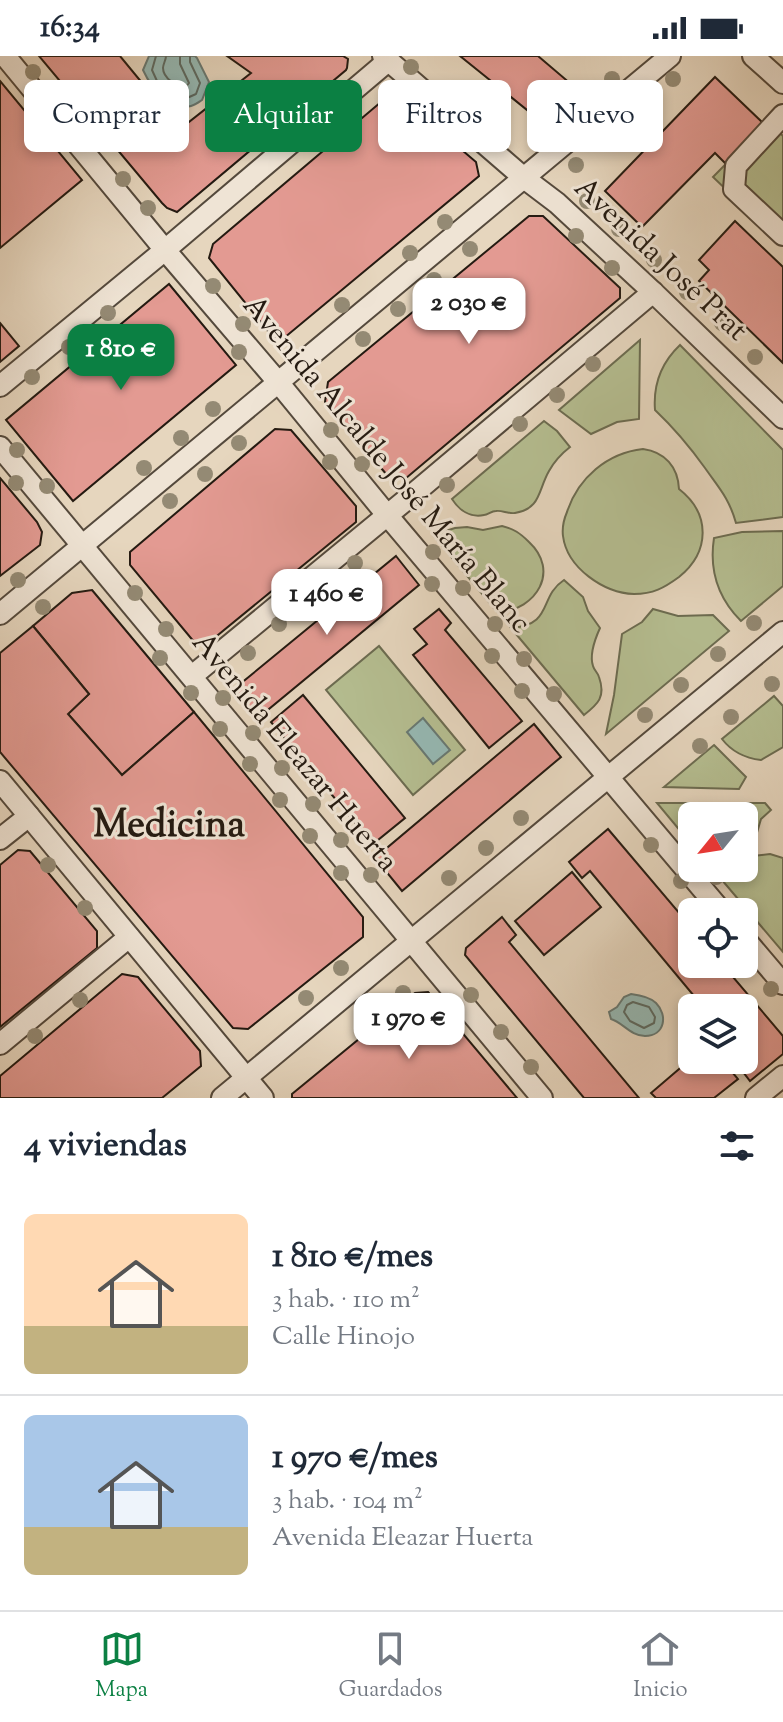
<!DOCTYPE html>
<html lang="es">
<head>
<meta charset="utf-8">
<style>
  body { margin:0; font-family:"Sorts Mill Goudy",serif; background:#f2f2f3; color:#1f2937; height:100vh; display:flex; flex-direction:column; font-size:30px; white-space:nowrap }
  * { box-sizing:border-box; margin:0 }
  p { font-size:26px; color:#747a83 }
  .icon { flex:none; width:44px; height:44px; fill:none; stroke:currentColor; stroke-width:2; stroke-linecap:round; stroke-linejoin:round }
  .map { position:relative; height:1042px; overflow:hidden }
  .side { display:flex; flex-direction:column; background:#fff; flex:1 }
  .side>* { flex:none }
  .top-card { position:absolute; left:24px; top:24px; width:736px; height:72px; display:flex; gap:16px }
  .needle { width:52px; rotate:240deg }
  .fabs { position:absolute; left:678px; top:746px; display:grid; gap:16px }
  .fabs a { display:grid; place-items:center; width:80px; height:80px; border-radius:12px; background:#fff; box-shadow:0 4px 12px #0003; font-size:40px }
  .price { position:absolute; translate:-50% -68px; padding:0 18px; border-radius:16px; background:#fff; color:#222; font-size:26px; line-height:52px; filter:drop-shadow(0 2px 4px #0008) }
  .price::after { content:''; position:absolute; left:50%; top:48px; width:24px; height:18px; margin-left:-12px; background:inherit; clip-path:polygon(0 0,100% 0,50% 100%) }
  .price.on { background:#0b8043; color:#fff }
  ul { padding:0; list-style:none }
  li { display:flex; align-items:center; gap:24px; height:200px; padding:0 24px }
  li+li { border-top:2px solid #e0e1e3 }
  li span { display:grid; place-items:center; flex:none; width:224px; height:160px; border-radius:12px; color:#555 }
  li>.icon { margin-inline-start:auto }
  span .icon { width:96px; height:96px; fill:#fffc; stroke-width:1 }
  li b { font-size:34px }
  h2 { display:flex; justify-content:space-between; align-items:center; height:96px; padding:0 24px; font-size:34px }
  .tag { padding:0 28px; border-radius:12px; background:#fff; box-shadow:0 4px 12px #0003; font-size:28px; line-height:72px }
  .tag.on { background:#0b8043; color:#fff }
  .status { display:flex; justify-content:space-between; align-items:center; height:56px; padding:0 40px; background:#fff; direction:ltr }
  .status svg { height:22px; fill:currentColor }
  .menu { display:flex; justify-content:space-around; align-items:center; height:112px; border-top:2px solid #e0e1e3; background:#fff; font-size:22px; color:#747a83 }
  .menu a { display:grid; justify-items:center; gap:4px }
  .menu .on { color:#0b8043 }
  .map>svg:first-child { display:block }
  .green { fill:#b5be91; stroke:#6c6c51; stroke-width:2 }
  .water { fill:#96b9b4; stroke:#687973; stroke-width:2 }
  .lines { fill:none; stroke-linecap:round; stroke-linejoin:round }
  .shore { stroke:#5d6a62; stroke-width:2 }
  .building { fill:#e39a92; stroke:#241a11; stroke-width:2 }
  .minor-casing { stroke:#54493c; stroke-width:24 }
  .minor { stroke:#efe4d5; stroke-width:20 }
  .tree { fill:#948a74 }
  .labels { text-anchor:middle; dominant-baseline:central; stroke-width:6; stroke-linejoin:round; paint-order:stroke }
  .street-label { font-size:30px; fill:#241a11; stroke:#efe4d5 }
  .district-label { font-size:38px; font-weight:bold; fill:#241a11; stroke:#efe4d5 }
</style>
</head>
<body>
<div class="status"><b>16:34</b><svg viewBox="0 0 49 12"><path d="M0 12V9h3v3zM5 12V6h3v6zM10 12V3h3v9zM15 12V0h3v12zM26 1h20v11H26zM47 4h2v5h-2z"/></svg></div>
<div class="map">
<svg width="783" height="1042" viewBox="0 0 783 1042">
  <rect width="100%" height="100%" fill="#e6d6be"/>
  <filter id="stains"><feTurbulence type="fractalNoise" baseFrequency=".0025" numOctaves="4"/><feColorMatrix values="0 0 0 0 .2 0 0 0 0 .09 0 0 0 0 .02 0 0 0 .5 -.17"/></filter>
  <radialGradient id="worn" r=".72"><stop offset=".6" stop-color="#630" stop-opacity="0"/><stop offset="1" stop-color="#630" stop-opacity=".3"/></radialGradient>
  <!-- green -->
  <g class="green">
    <path d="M768,65l15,15v108l-70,-67z"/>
    <path d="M640,284l-1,79 -22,3 -26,12 -32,-24z"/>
    <path d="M680,289l103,105v67l-47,6c-7,-25 -17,-35 -31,-55 -15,-21 -31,-40 -50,-58 -2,-26 6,-47 25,-65z"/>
    <path d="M544,365l13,10 13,16c-9,7 -16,15 -21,24 -11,19 -8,38 -34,42 -7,1 -13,-3 -19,-2 -5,0 -8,4 -12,4 -14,3 -25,-5 -32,-16z"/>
    <path d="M643,393c22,3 35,18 36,40 32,25 31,63 0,88 -15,11 -26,17 -45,17 -30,-1 -67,-26 -71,-58 -1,-8 1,-17 4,-24 11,-34 40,-59 76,-63z"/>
    <path d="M502,470c12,3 18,7 27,16 31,29 8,67 -31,71l-65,-78 22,-7 12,-1 16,3z"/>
    <path d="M783,475v55l-42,35c-23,-23 -32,-51 -27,-83l28,-6z"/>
    <path d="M564,524l19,17 5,14 12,17c-5,11 -11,26 -7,38 1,4 5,7 6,11 7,20 -1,27 -15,38l-73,-87c43,-3 27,-31 53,-48z"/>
    <path d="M653,553l25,7 35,-1 16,16 -123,103 8,-39 8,-61 20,-12z"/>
    <path d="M379,590l86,104 -52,45 -87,-105z"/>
    <path d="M774,640l9,10v41l-22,13c-17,-2 -29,-8 -39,-21z"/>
    <path d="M714,689l32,32 -7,12 -75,-2z"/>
    <path d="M765,747l6,7 -10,9 -5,17 -12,12v-32h-52v29l-35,-42z"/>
    <path d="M770,798l13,4v94l-67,-79 5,-5h23v-11z"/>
  </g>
  <!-- water -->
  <g class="water">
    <path d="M149,0h46l2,2 12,24 -7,18c-3,2 -7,5 -11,6 -23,6 -40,-19 -48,-36z"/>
    <path d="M423,662l27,32 -17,14 -26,-32z"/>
    <path d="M631,938c8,1 19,3 25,9 12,12 9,33 -11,33 -14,0 -23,-14 -34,-17l-2,-7 8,-5 7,-10z"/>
  </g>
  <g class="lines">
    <!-- shore -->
    <g class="shore">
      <path d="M156,0l-4,14 5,11 16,15 14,2 9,-4 4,-11 -10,-21v-6"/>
      <path d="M166,0c0,4 -3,8 -3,12 0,10 14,19 22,20l4,-5 -9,-19v-8"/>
      <path d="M633,946l16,5 6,10 -1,6 -10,5 -14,-7 -6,-9 3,-7z"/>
    </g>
  </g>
  <!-- building -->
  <g class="building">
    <path d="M39,0h81l60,73 71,-56 -24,-17h116l5,3 -1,9 -1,2 -169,142 -10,-4 -5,-5z"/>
    <path d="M460,0h78l33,28 -18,21 -3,-2 -13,15z"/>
    <path d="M715,21l49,47 -38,40 -11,-11 -73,74 -37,-36z"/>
    <path d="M0,25l82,99 -82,68z"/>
    <path d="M388,40l14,3 74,63 3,14 -195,162 -12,-2 -63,-78 4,-14z"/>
    <path d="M529,160h14l77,72v10l-215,181 -18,-4 -62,-73 3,-20z"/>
    <path d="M735,165l48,46v96l-84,-82 10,-11 -10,-10z"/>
    <path d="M169,228l67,81 -163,136 -67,-81z"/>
    <path d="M0,267l19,23 -19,16z"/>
    <path d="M275,373l16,1 65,76v16l-149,122 -12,-1 -65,-78v-13z"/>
    <path d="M0,422l37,44 5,10 -2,13 -40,31z"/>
    <path d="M396,500l23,29 -161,133 -24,-29z"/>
    <path d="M92,534l102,122 -72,63 -54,-61 21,-20 -56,-68 39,-33z"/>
    <path d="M439,553l12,14 -6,7 77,91 -33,27 -76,-93 14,-11 -13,-15z"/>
    <path d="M33,570l56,68 -21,20 54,61 72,-63 169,205v20l-115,92 -15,-1 -233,-276v-99z"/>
    <path d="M303,639l102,123 -32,26 -102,-122z"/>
    <path d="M534,668l27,33 -159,134 -27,-33z"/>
    <path d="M608,773l84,99v36h30l61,72v18l-33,27 -13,-17 7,-4 1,-3 -1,-49h-40l-114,-137 -8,7 -13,-16z"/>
    <path d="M18,794l12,1 67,80v17l-97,79v-162z"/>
    <path d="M572,816l29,35 -57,48 -29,-34z"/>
    <path d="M502,861l14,18 -7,7 130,156h-55l-119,-143 1,-7z"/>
    <path d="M122,918l16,3 62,74 1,15 -39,32h-162v-22z"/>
    <path d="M428,936l89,106h-225v-4l123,-101z"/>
    <path d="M692,1002v2h30l16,19 -24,19h-58l-5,-5z"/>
  </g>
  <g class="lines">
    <!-- minor casing -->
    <g class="minor-casing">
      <g id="minor">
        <path d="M5,0l160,194 113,132 109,133 335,397"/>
        <path d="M383,0l141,122 33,25 96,89 130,126"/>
        <path d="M753,0l30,27"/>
        <path d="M783,59l-47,51 -2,23 49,46"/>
        <path d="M0,330l165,-136 224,-190"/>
        <path d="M0,391l542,651"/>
        <path d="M0,558l670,-558"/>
        <path d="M192,620l226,-186 235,-198"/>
        <path d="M0,725l263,317"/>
        <path d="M0,783l29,-23"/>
        <path d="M744,882l39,46"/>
        <path d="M0,988l129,-107"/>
        <path d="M222,1042l561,-466"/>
        <path d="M756,1042l27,-22"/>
      </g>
    </g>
    <!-- minor -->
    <use href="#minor" class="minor"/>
  </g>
  <!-- trees -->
  <g class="tree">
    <circle cx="411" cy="11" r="8"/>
    <circle cx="33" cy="16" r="8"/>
    <circle cx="612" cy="23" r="8"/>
    <circle cx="673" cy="23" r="8"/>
    <circle cx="448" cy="41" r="8"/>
    <circle cx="415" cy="42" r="8"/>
    <circle cx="63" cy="51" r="8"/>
    <circle cx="640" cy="51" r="8"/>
    <circle cx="576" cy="52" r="8"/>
    <circle cx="545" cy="80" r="8"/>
    <circle cx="602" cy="83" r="8"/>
    <circle cx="94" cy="87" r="8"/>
    <circle cx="576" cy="109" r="8"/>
    <circle cx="123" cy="123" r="8"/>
    <circle cx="587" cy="145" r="8"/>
    <circle cx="148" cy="152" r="8"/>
    <circle cx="445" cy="166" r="8"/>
    <circle cx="619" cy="173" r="8"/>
    <circle cx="576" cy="180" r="8"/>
    <circle cx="470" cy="193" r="8"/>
    <circle cx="410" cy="197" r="8"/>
    <circle cx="654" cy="204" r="8"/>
    <circle cx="612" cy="212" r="8"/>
    <circle cx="434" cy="224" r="8"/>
    <circle cx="213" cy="230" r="8"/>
    <circle cx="687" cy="236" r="8"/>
    <circle cx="342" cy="249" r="8"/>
    <circle cx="398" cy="253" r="8"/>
    <circle cx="108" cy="257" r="8"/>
    <circle cx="722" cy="267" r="8"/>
    <circle cx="243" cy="268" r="8"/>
    <circle cx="363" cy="283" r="8"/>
    <circle cx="69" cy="291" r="8"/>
    <circle cx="239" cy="296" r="8"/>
    <circle cx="755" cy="301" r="8"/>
    <circle cx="593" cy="308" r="8"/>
    <circle cx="32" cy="321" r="8"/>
    <circle cx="557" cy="339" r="8"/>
    <circle cx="213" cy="353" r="8"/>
    <circle cx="520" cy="368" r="8"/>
    <circle cx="331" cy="374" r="8"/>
    <circle cx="181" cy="382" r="8"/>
    <circle cx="239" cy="387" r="8"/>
    <circle cx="17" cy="394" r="8"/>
    <circle cx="485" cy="399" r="8"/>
    <circle cx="330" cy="406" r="8"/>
    <circle cx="362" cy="408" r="8"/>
    <circle cx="144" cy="412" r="8"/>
    <circle cx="205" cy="418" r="8"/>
    <circle cx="16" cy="427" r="8"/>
    <circle cx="447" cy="429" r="8"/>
    <circle cx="47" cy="430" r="8"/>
    <circle cx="170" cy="445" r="8"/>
    <circle cx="433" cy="496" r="8"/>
    <circle cx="355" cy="507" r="8"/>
    <circle cx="18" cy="524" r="8"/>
    <circle cx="432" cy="528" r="8"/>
    <circle cx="463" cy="532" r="8"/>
    <circle cx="135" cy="537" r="8"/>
    <circle cx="316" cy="539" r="8"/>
    <circle cx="43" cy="551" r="8"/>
    <circle cx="754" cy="567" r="8"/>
    <circle cx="279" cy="568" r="8"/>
    <circle cx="495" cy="568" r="8"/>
    <circle cx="166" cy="573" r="8"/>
    <circle cx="248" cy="597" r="8"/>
    <circle cx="718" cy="598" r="8"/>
    <circle cx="492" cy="600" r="8"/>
    <circle cx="160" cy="602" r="8"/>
    <circle cx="524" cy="603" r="8"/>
    <circle cx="772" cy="628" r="8"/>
    <circle cx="681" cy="629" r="8"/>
    <circle cx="522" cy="635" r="8"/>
    <circle cx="191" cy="637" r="8"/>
    <circle cx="554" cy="638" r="8"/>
    <circle cx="223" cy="642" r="8"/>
    <circle cx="645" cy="659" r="8"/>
    <circle cx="731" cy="661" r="8"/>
    <circle cx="220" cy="673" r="8"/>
    <circle cx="253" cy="677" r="8"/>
    <circle cx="700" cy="690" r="8"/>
    <circle cx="250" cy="708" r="8"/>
    <circle cx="282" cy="712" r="8"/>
    <circle cx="280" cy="744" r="8"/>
    <circle cx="313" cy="748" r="8"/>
    <circle cx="521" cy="762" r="8"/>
    <circle cx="310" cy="780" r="8"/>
    <circle cx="341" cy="784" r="8"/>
    <circle cx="651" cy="789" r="8"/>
    <circle cx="486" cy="792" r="8"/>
    <circle cx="48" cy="809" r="8"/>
    <circle cx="341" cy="817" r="8"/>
    <circle cx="371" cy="819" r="8"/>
    <circle cx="716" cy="821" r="8"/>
    <circle cx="449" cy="822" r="8"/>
    <circle cx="681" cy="825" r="8"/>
    <circle cx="85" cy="852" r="8"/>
    <circle cx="341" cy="912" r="8"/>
    <circle cx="771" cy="933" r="8"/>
    <circle cx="403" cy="937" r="8"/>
    <circle cx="471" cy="939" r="8"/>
    <circle cx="306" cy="942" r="8"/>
    <circle cx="80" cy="944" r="8"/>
    <circle cx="501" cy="976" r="8"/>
    <circle cx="35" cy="980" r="8"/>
    <circle cx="531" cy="1011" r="8"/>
  </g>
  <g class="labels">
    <!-- street labels -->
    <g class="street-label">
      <text transform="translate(660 204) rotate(43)">Avenida José Prat</text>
      <text transform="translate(386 409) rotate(50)">Avenida Alcalde José María Blanc</text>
      <text transform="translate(294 697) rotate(50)">Avenida Eleazar Huerta</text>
    </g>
    <!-- district labels -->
    <g class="district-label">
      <text x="169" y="771">Medicina</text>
    </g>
  </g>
  <rect width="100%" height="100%" filter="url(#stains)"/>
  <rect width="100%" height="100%" fill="url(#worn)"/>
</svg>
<div class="fabs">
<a><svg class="needle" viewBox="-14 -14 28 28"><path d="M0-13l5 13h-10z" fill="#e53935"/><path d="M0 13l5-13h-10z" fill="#747a83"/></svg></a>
<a><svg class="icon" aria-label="locate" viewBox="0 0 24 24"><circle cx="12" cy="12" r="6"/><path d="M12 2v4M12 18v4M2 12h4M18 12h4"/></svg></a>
<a><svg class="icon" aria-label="layers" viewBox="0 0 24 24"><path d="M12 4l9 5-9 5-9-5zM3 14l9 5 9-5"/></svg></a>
</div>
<b class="price" style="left:469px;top:290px">2 030 €</b>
<b class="price on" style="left:121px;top:336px">1 810 €</b>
<b class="price" style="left:327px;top:581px">1 460 €</b>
<b class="price" style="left:409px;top:1005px">1 970 €</b>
<div class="top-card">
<a class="tag">Comprar</a>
<a class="tag on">Alquilar</a>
<a class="tag">Filtros</a>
<a class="tag">Nuevo</a>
</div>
</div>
<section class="side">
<h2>4 viviendas<svg class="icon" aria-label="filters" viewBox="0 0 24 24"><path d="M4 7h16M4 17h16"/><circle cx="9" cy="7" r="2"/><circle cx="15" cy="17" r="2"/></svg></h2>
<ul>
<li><span style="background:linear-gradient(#ffd9b3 70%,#c2b280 0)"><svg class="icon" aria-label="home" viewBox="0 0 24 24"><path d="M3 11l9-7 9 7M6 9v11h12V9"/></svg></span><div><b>1 810 €/mes</b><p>3 hab. · 110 m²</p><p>Calle Hinojo</p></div></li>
<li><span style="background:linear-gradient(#a9c7e8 70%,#c2b280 0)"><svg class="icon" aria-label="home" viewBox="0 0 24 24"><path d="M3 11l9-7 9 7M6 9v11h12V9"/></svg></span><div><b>1 970 €/mes</b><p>3 hab. · 104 m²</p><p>Avenida Eleazar Huerta</p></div></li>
</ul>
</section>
<nav class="menu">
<a class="on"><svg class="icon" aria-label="map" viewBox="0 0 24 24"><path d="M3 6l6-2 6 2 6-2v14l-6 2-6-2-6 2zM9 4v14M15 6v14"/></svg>Mapa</a>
<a><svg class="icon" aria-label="saved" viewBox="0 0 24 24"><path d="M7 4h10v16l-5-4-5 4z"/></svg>Guardados</a>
<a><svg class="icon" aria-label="home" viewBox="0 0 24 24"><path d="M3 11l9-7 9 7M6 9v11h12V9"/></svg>Inicio</a>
</nav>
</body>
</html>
